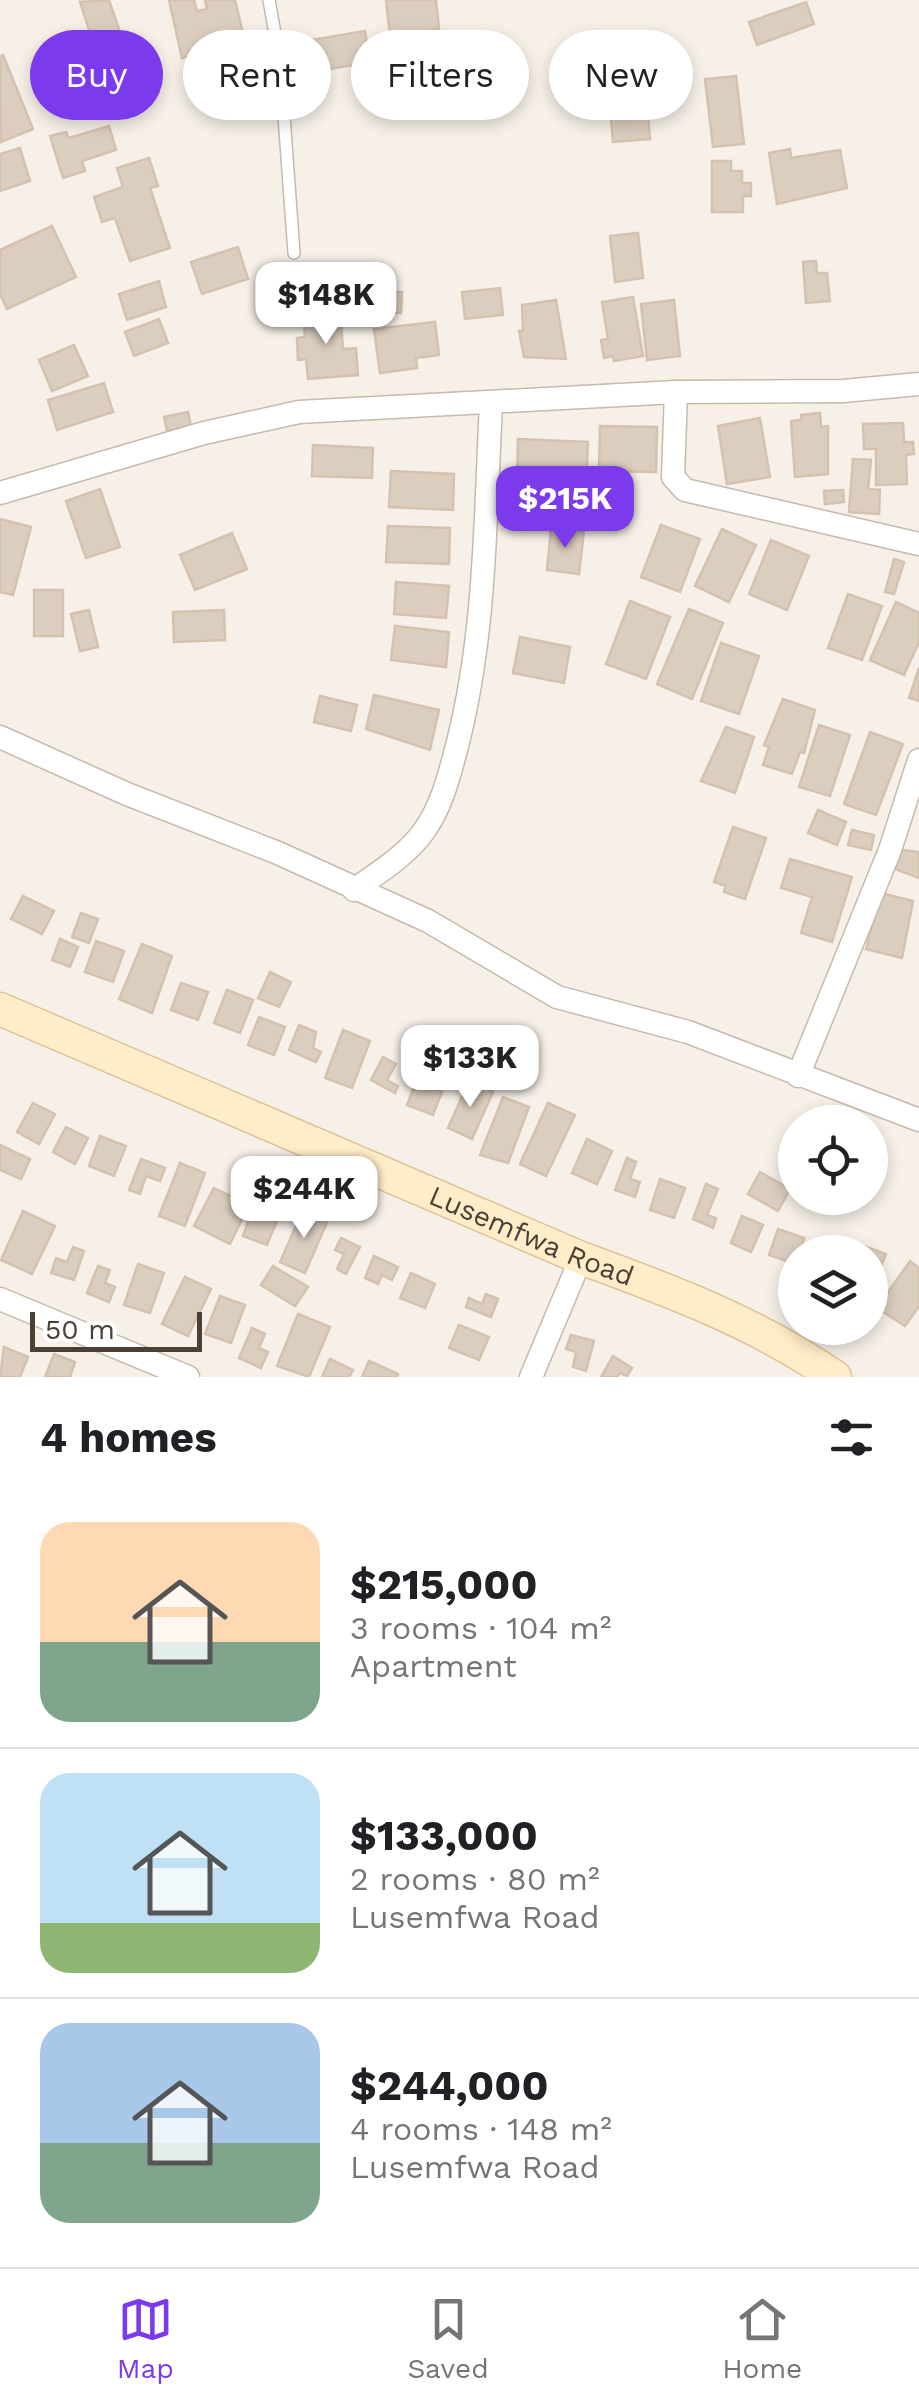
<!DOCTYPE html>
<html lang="en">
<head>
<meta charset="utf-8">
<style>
  body { margin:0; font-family:"Work Sans",sans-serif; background:#f2f2f2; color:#202124; height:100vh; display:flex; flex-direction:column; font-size:38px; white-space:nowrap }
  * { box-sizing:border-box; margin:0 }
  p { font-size:32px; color:#757577 }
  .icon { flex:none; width:55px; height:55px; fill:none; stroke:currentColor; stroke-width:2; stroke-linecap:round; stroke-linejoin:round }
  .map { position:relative; height:1377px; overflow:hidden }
  .panel { display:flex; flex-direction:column; background:#fff; flex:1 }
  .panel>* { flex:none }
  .banner { position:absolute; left:30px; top:30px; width:860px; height:90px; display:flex; gap:20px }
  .controls { position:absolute; left:778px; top:1105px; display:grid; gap:20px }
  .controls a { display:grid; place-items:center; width:110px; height:110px; border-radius:50%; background:#fff; box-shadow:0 5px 15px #0003; font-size:50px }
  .scale { position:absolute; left:30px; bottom:25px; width:172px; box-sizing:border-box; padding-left:10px; border:5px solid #4a4036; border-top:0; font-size:28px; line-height:35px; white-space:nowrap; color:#4a4036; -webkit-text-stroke:8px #fff; paint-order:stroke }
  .price { position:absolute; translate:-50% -85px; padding:0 22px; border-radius:20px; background:#fff; color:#222; font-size:32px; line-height:65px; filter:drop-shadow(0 2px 5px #0008) }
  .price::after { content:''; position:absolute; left:50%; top:60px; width:30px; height:22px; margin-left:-15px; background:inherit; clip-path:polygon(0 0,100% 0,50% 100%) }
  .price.current { background:#7c3aed; color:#fff }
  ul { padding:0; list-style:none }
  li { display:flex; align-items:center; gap:30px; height:250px; padding:0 40px }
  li+li { border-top:2px solid #e0e0e0 }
  li span { display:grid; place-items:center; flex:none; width:280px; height:200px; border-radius:30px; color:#555 }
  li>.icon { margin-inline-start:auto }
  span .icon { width:120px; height:120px; fill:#fffc; stroke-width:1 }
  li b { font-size:42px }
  h2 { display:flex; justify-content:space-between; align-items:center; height:120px; padding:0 40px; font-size:42px }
  .chip { padding:0 35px; border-radius:45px; background:#fff; box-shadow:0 5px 15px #0003; font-size:35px; line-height:90px }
  .chip.current { background:#7c3aed; color:#fff }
  .dock { display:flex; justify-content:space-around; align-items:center; height:140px; border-top:2px solid #e0e0e0; background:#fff; font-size:28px; color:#757577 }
  .dock a { display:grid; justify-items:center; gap:5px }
  .dock .current { color:#7c3aed }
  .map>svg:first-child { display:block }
  .building { fill:#dccebf; stroke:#d4c2ae; stroke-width:2.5 }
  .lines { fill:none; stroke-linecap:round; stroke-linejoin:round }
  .lane-casing { stroke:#c5baac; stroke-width:14 }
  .street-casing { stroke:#c5baac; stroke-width:25 }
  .secondary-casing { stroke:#dec495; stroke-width:35 }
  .lane { stroke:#fff; stroke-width:11 }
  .street { stroke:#fff; stroke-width:22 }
  .secondary { stroke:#ffedc9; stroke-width:32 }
  .labels { text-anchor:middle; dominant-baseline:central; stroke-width:9; stroke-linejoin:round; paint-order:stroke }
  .street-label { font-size:28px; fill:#4a4036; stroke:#fff }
</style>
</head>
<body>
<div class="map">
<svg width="919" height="1377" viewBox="0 0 919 1377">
  <rect width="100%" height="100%" fill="#f6f0e8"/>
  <!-- building -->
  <g class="building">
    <path d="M109,0l12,35 -27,10 -14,-43z"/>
    <path d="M169,0h25l3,11 10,-2 -2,-9h30l8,33 -30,7 2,10 -33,8z"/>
    <path d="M386,0h50l3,29 -49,7z"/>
    <path d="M806,2l8,22 -57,21 -8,-23z"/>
    <path d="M365,31l5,31 -58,10 -6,-31z"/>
    <path d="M3,55l30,74 -32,13 -1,-85z"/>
    <path d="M98,57l9,52 -46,8 -9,-52z"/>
    <path d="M736,76l8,68 -31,3 -8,-68z"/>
    <path d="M632,92l2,21 14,-1 2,27 -37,3 -4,-48z"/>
    <path d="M109,126l7,24 -34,11 3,10 -22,7 -13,-42 16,-4 3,6z"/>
    <path d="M20,148l10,33 -30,10v-37z"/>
    <path d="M790,149l1,9 49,-8 7,38 -70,16 -8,-51z"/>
    <path d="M149,158l9,28 -8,2 20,60 -40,13 -15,-43 -13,4 -8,-25 29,-10 -6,-19z"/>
    <path d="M712,161h19v10h11v12h9v13h-8v16h-31z"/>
    <path d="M52,226l24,51 -69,32 -7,-15v-44z"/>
    <path d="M638,233l5,45 -28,4 -5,-46z"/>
    <path d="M238,247l10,32 -46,15 -11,-32z"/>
    <path d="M816,261l1,12h10l3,28 -24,2 -3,-41z"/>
    <path d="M346,273h22v15h-23z"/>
    <path d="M335,276l2,16 -35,4 -2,-17z"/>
    <path d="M159,281l7,26 -39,13 -8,-26z"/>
    <path d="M500,288l3,27 -38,4 -3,-27z"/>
    <path d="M365,292h37l-1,21 -36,-1z"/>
    <path d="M633,297l10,59 -29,5 -1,-5 -9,2 -3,-18 7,-1 -6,-37z"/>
    <path d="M556,300l10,59 -42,-2 -5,-26h4l-1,-26z"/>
    <path d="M674,300l6,56 -33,4 -6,-56z"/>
    <path d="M340,310l3,39 13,-1 2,27 -50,4 -2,-20 -8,1 -1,-22 8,-1 -2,-24z"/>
    <path d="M159,319l9,24 -34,13 -9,-24z"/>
    <path d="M435,322l4,33 -23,3 1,10 -37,5 -6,-44z"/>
    <path d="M74,345l14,31 -36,15 -13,-31z"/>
    <path d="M104,383l9,29 -56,18 -9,-30z"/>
    <path d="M188,412l3,14 -24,5 -3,-14z"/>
    <path d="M820,413l1,14 7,-1v48l-33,3 -4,-56 10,-1v-5z"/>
    <path d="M760,418l10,59 -43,7 -9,-58z"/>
    <path d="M903,423l1,19h9l1,12 -8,1 1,29 -31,1v-36h-12l-1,-25z"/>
    <path d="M600,426l57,1 -1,45 -57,-1z"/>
    <path d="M518,439l70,3 -2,43 -69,-2z"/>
    <path d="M313,445l60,3 -1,30 -60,-2z"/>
    <path d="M853,459l18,1 -3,29 12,1 -1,24 -30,-2z"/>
    <path d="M391,471l63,3 -1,36 -64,-3z"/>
    <path d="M100,489l20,58 -34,11 -20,-57z"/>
    <path d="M843,490l1,12 -19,2 -1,-13z"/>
    <path d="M546,491l41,3 -1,28 -42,-3z"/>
    <path d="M0,519l31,8 -18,68 -13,-3z"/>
    <path d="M661,525l39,14 -20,53 -39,-15z"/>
    <path d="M388,526l62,2 -1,36 -63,-2z"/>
    <path d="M551,528l33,3 -5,43 -32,-4z"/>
    <path d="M722,529l34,16 -27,57 -34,-16z"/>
    <path d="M232,533l15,36 -52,21 -15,-35z"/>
    <path d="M771,540l38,16 -22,54 -38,-16z"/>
    <path d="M894,559l10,3 -10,32 -9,-2z"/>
    <path d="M396,582l53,4 -3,32 -52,-4z"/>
    <rect x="34" y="590" width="29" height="46"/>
    <path d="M848,594l34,12 -20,54 -34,-12z"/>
    <path d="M630,601l40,16 -24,62 -40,-15z"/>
    <path d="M896,602l23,11v29l-15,33 -34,-15z"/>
    <path d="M689,609l34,14 -31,76 -35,-15z"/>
    <path d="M89,610l9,37 -18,4 -9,-37z"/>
    <path d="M224,610l1,30 -51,2 -1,-30z"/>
    <path d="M395,626l54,6 -3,35 -55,-7z"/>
    <path d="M520,637l50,10 -6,36 -51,-10z"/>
    <path d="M721,643l38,13 -20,58 -38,-13z"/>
    <path d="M919,668v33l-10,-3z"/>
    <path d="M374,695l65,15 -9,40 -64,-21z"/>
    <path d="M320,696l37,9 -6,26 -37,-9z"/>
    <path d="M783,699l32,11 -11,43 -4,-1 -8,22 -29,-9 6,-18 -5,-2z"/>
    <path d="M819,725l31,10 -20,61 -31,-9z"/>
    <path d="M726,727l28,10 -19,56 -34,-12z"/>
    <path d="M870,732l33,12 -27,71 -32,-11z"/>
    <path d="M818,810l28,12 -9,23 -29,-12z"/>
    <path d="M733,827l33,11 -21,61 -21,-7 2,-6 -12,-4z"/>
    <path d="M852,830l22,5 -3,15 -23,-5z"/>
    <path d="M902,850l17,2v26l-24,-9z"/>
    <path d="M790,859l62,18 -20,65 -31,-9 11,-36 -31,-9z"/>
    <path d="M881,893l32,8 -11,57 -36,-9z"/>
    <path d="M23,896l31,15 -12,23 -31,-15z"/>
    <path d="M81,913l17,6 -9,24 -17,-6z"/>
    <path d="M60,939l18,8 -8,20 -18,-7z"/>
    <path d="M96,941l28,10 -11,31 -28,-10z"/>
    <path d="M142,944l30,12 -20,57 -33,-14z"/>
    <path d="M270,972l21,10 -12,25 -21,-9z"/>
    <path d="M181,983l27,9 -10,28 -27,-10z"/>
    <path d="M227,990l26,10 -13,33 -26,-10z"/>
    <path d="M259,1017l26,10 -11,28 -26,-10z"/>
    <path d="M299,1025l17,7 -3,16 8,4 -5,10 -27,-12z"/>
    <path d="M343,1030l27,11 -18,47 -27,-10z"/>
    <path d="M383,1057l13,7 -9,16 11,6 -3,7 -24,-13z"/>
    <path d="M469,1081l24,11 -21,47 -24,-11z"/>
    <path d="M416,1082l26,10 -9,23 -26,-10z"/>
    <path d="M503,1097l26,10 -21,56 -28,-8z"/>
    <path d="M33,1103l22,11 -16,30 -22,-12z"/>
    <path d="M548,1103l27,12 -29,61 -26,-12z"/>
    <path d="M66,1127l22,11 -13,26 -22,-12z"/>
    <path d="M100,1136l26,10 -12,30 -25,-10z"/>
    <path d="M587,1139l25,12 -15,33 -25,-11z"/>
    <path d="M0,1145l30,14 -9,20 -21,-9z"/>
    <path d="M627,1158l9,4 -6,17 10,3 -5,15 -20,-7z"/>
    <path d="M141,1159l24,9 -5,13 -14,-5 -6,18 -11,-4z"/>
    <path d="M180,1163l25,10 -20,53 -26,-10z"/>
    <path d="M760,1172l30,17 -12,22 -30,-17z"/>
    <path d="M660,1179l25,9 -11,30 -24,-8z"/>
    <path d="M706,1184l12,5 -11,26 9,3 -3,10 -20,-9z"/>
    <path d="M214,1188l35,17 -19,39 -36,-18z"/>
    <path d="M255,1203l25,10 -13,32 -24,-9z"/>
    <path d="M303,1210l25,10 -23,53 -25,-11z"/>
    <path d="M23,1211l32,15 -23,48 -31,-14z"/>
    <path d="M742,1216l21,9 -12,27 -20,-9z"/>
    <path d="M778,1229l26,9 -4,14h-5v12l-26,-9z"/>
    <path d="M341,1238l19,9 -14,27 -9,-5 7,-15 -9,-4z"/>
    <path d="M819,1239l27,13h-34z"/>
    <path d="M861,1245l25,9 -16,39v-41h-12z"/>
    <path d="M73,1247l11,4 -10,29 -23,-7 5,-15 11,4z"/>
    <path d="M374,1256l24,11 -6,13 -10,-5 -4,9 -13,-6z"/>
    <path d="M910,1261l9,7v38l-14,20 -28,-18z"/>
    <path d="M138,1264l26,9 -14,40 -26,-8z"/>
    <path d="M98,1266l12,4 -5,13 10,4 -6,15 -22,-9z"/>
    <path d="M273,1266l35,21 -13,19 -34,-21z"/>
    <path d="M411,1273l24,11 -10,24 -25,-10z"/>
    <path d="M185,1277l26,12 -23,47 -26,-12z"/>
    <path d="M486,1294l12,5 -7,18 -25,-10 3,-9 13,6z"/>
    <path d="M220,1296l25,9 -14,38 -26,-9z"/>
    <path d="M298,1314l32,13 -21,50 -32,-11z"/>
    <path d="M459,1325l30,12 -10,23 -30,-12z"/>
    <path d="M252,1328l13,6 -6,14 9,4 -7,16 -22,-10z"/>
    <path d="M571,1335l23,6 -8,30 -13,-4 3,-15 -10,-3z"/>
    <path d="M4,1347l24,10 -8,20h-20z"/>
    <path d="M54,1354l21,8 -5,15h-25z"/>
    <path d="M613,1356l19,12 -5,8 -7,-3 -3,4h-16z"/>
    <path d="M330,1359l23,11 -4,7h-27z"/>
    <path d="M369,1361l29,13 -1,3h-35z"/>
  </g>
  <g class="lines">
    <!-- lane casing -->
    <g class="lane-casing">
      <path id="lane" d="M269,0l11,61 14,192"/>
    </g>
    <!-- street casing -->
    <g class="street-casing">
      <g id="street">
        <path d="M676,392l-3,85 12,13 234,54"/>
        <path d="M0,493l204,-60 95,-21 377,-20 167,-1 76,-7"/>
        <path d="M0,737l127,57 151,59 150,68 129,76 131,35 231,88"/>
        <path d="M354,890c25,-18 52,-34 70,-59 18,-25 25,-55 33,-85 29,-113 28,-226 34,-342"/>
        <path d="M798,1076l92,-226 29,-90"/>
        <path d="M0,1299l188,78"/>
        <path d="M531,1377l50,-119"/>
      </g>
    </g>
    <!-- secondary casing -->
    <g class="secondary-casing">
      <g id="secondary">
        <path id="s1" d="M0,1009l581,249c88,32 176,65 254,119"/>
      </g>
    </g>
    <!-- lane -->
    <use href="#lane" class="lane"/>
    <!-- street -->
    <use href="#street" class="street"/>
    <!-- secondary -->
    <use href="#secondary" class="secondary"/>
  </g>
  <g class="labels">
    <!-- street labels -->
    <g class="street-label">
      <text stroke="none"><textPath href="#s1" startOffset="578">Lusemfwa Road</textPath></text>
    </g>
  </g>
</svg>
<div class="controls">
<a><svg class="icon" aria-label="locate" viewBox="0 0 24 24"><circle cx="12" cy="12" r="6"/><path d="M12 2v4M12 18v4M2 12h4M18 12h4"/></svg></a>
<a><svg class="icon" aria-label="layers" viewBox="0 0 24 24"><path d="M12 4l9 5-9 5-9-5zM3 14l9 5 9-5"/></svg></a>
</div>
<div class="scale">50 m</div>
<b class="price" style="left:326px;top:347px">$148K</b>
<b class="price current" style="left:565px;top:551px">$215K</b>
<b class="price" style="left:470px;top:1110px">$133K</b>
<b class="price" style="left:304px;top:1241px">$244K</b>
<div class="banner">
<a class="chip current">Buy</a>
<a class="chip">Rent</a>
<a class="chip">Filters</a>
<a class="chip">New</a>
</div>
</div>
<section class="panel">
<h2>4 homes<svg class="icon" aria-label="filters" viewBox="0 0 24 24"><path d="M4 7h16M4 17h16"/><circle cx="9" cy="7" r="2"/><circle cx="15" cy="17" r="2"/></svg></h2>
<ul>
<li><span style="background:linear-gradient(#ffd9b3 60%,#7fa58c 0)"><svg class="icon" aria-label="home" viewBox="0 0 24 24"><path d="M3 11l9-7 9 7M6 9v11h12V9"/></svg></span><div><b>$215,000</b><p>3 rooms · 104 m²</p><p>Apartment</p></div></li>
<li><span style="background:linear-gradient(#bfe0f5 75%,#8fb573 0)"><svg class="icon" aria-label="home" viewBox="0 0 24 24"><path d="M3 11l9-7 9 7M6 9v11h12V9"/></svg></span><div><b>$133,000</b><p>2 rooms · 80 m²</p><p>Lusemfwa Road</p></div></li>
<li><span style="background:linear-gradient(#a9c7e8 60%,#7fa58c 0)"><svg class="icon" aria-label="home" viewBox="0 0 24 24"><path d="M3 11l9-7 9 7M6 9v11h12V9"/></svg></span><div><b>$244,000</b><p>4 rooms · 148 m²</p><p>Lusemfwa Road</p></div></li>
</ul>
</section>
<nav class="dock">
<a class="current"><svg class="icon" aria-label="map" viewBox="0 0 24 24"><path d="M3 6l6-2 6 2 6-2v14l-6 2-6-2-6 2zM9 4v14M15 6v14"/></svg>Map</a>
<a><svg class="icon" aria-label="saved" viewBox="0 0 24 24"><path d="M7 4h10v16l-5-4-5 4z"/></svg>Saved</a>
<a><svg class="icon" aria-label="home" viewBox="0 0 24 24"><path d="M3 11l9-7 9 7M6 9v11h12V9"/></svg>Home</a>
</nav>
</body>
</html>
